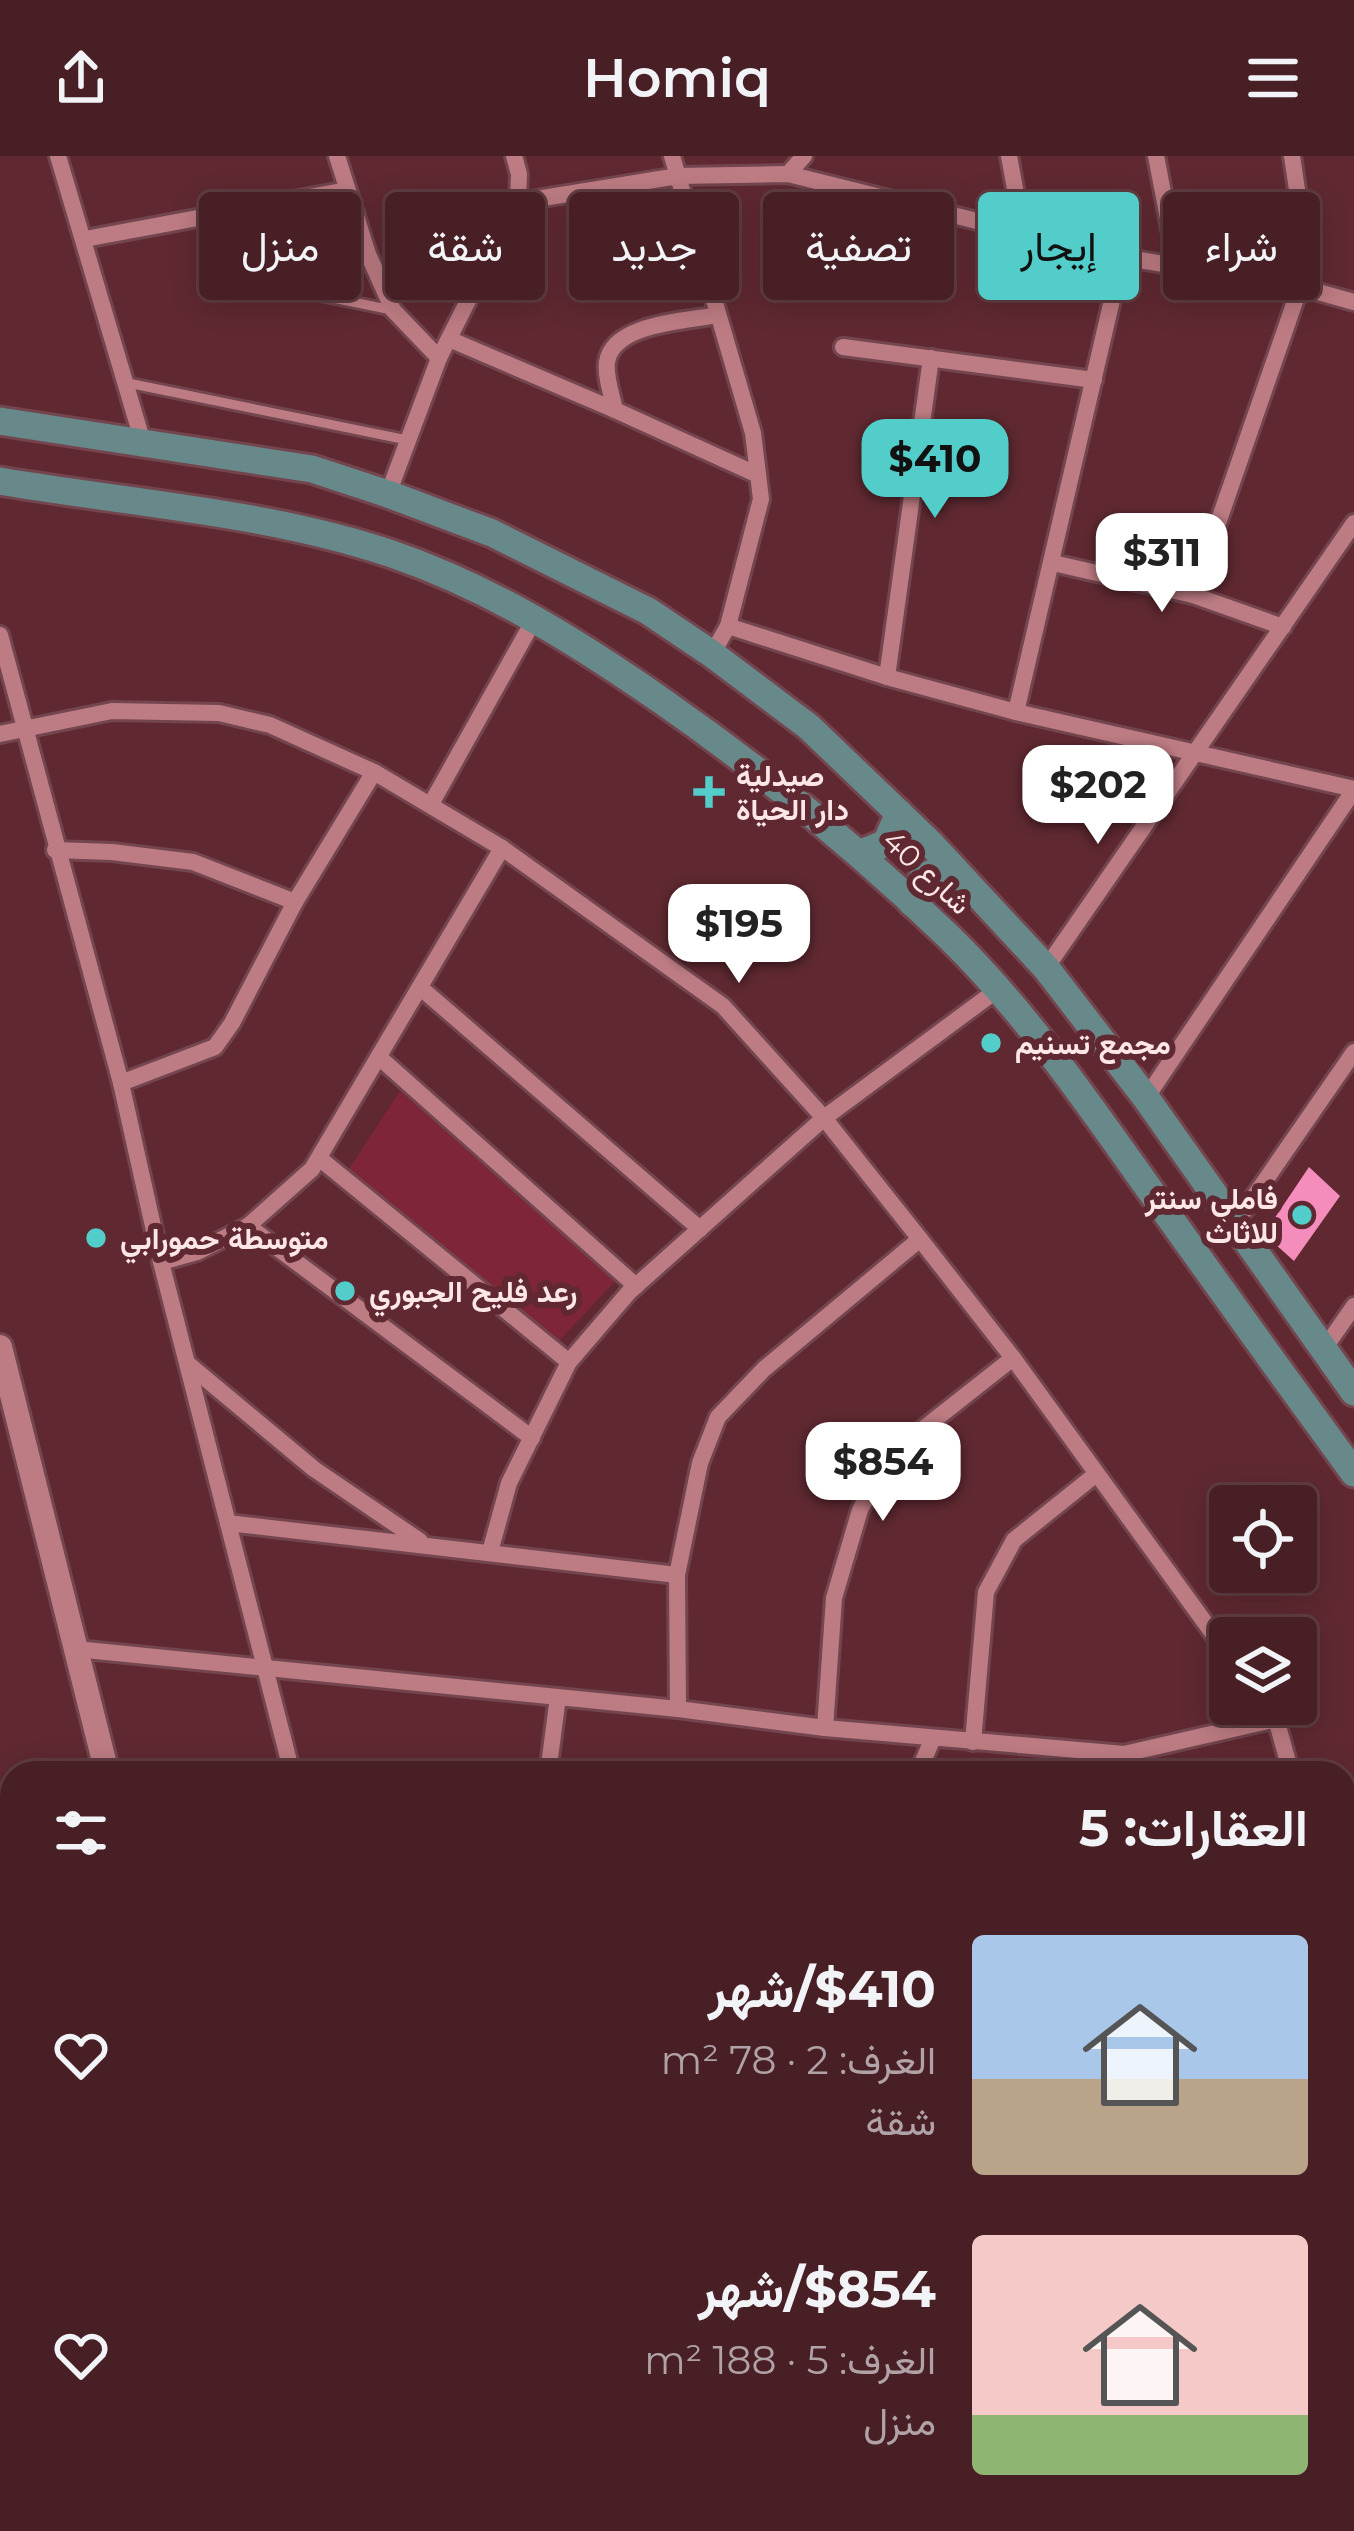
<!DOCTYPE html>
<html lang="ar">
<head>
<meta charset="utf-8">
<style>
  body { margin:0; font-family:Montserrat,Vazirmatn,sans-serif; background:#522c32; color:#f1f3f6; direction:rtl; height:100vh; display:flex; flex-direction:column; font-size:45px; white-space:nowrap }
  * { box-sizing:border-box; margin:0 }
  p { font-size:39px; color:#b1a2a7 }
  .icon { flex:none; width:66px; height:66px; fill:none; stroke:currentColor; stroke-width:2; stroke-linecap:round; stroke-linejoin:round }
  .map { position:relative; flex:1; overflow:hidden; direction:ltr }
  .details { position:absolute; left:0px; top:1605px; width:1356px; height:771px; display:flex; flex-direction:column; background:#481f25; border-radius:36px 36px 0 0; box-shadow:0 6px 30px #0003,0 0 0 3px #603d42; direction:rtl }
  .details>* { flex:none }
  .top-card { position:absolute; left:36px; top:36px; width:1284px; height:108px; direction:rtl; display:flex; gap:24px }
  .tools { position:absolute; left:1209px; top:1329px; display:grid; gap:24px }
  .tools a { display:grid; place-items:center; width:108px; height:108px; border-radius:12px; background:#481f25; box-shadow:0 6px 30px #0003,0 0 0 3px #603d42; font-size:60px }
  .price { position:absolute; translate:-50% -102px; padding:0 27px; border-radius:24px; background:#fff; color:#222; font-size:39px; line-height:78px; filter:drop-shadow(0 3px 6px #0008) }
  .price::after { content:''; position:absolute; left:50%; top:72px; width:36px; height:27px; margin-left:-18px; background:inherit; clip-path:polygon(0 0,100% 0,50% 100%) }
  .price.selected { background:#53cdc9; color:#111 }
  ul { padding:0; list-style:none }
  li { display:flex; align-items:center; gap:36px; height:300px; padding:0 48px }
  li span { display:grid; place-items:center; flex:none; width:336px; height:240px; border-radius:12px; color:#555 }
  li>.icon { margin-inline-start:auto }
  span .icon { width:144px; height:144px; fill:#fffc; stroke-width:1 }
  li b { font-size:51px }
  h2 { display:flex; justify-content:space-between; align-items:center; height:144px; padding:0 48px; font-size:51px }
  .tag { padding:0 42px; border-radius:12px; background:#481f25; box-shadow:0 6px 30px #0003,0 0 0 3px #603d42; font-size:42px; line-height:108px }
  .tag.selected { background:#53cdc9; color:#111 }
  header { display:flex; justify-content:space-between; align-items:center; height:156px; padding:0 48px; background:#481f25; font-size:54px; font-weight:600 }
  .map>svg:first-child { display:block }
  .built { fill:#6e2e38 }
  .green { fill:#7e2638 }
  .building { fill:#f48dbb }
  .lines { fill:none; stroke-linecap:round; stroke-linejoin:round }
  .lane-casing { stroke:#73454f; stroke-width:15 }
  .street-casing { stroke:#73454f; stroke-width:22 }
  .secondary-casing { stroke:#73454f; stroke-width:30 }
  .primary-casing { stroke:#73454f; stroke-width:33 }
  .path { stroke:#a1777c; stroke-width:3; stroke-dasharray:12 6; stroke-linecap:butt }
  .lane { stroke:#bd7c83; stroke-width:9 }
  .street { stroke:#bd7c83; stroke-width:16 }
  .secondary { stroke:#bd7c83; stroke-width:24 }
  .primary { stroke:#68898a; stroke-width:27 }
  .poi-dot { fill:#53cdc9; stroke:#602931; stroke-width:4.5 }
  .labels { text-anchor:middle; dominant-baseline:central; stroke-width:12; stroke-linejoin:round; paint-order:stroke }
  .poi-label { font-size:30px; font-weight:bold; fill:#fde6e8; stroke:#602931; text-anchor:start }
  .street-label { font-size:30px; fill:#fde6e8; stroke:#602931 }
</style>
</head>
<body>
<header><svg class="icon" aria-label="menu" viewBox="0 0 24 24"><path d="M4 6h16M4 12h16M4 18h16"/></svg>Homiq<svg class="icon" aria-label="share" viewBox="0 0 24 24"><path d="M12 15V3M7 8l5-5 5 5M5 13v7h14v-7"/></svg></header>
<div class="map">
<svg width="1354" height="2375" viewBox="0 0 1354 2375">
  <rect width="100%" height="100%" fill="#602931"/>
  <!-- built -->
  <path class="built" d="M274,2364h784l35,11h-819z"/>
  <!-- green -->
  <path class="green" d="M400,935l215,190 -56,60 -210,-172z"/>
  <!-- building -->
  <path class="building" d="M1309,1011l31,29 -46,65 -30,-27z"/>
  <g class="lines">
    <!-- lane casing -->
    <g class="lane-casing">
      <g id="lane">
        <path d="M234,56l16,50 14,22 128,26"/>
        <path d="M128,227l279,57"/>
      </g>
    </g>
    <!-- street casing -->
    <g class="street-casing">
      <g id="street">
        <path d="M58,0l86,290"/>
        <path d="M337,0l31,98 25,56 46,48"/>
        <path d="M672,0l81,277 8,66 -33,127"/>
        <path d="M1009,0l14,76"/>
        <path d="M1156,0l21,109"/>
        <path d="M788,18l16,-18"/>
        <path d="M518,46l160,-26 110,-2 334,83 178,30 54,15"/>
        <path d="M85,83l262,-49"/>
        <path d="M718,159c-31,6 -105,8 -111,47 -2,14 5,34 8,48l143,65"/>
        <path d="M449,183l166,71"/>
        <path d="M843,191l251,33"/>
        <path d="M388,338l51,-136 79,-156 1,-28 -5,-18"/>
        <path d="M1053,407l140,32 90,32"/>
        <path d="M1193,439l107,-308 6,-37 -14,-94"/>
        <path d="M0,479l121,448 40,179 131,511"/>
        <path d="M712,498l16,-28 159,51 129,35 338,77"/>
        <path d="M887,521l44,-319"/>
        <path d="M1016,556l106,-455"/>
        <path d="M0,578l112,-23 107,2 51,12 104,47 128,76 221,158 101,112 96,121 93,119 217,299"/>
        <path d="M431,648l104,-186"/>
        <path d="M55,694l57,2 81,10 102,40"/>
        <path d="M1046,812l308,-445"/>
        <path d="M422,833l278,240"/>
        <path d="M380,902l256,228"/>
        <path d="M121,927l94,-36 17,-24 63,-121 79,-130"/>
        <path d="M1146,942l208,-308"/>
        <path d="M319,1002l250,204"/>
        <path d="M1235,1068l119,-172"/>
        <path d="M248,1070l284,212"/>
        <path d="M161,1106l36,-10 51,-26 64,-57 190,-321"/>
        <path d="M1324,1193l30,-43"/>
        <path d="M188,1208l126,105 106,72"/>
        <path d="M228,1367l449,52"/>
        <path d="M490,1396l19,-69 60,-121 60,-70 195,-174 173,-128"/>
        <path d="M76,1493l602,60 147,19 299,26 152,-35"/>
        <path d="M1265,1548l11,15 15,54"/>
        <path d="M678,1553l-1,-134 23,-112 18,-46 46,-48 156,-130"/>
        <path d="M825,1572l9,-130 26,-88 30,-55 123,-97"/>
        <path d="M973,1586l13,-150 28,-52 81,-65"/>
        <path d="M1124,1598l1,19"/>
        <path d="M548,1617l10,-76"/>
        <path d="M918,1617l15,-35"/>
        <path d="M1344,1698h10"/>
        <path d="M1344,1808l10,1"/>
        <path d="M0,2021l12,51"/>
        <path d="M1344,2038l10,2"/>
        <path d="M1344,2076l10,-3"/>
        <path d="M0,2248l12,-2"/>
        <path d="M76,2364l3,11"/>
        <path d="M272,2364l3,11"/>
        <path d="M496,2364l23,11"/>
        <path d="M695,2364l1,11"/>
        <path d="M866,2364v11"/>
      </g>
    </g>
    <!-- secondary casing -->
    <g class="secondary-casing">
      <g id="secondary">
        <path d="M0,1191l107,426"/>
        <path d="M0,1994l12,5"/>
        <path d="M1068,2364l37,11"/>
      </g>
    </g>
    <!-- primary casing -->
    <g class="primary-casing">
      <g id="primary">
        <path d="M0,265l312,48 76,25 104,39 156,78 64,43 97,73 121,116 116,125 100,130 208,294"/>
        <path d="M0,325c129,22 268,31 392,73 99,34 185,88 270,147 102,71 198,150 287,236 78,76 140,168 203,256 67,94 134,187 202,280"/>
        <path d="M859,698l27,-11 13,-30"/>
        <path d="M912,747l11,-26 27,-12"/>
        <path d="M1344,2321l10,-44"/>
        <path d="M1311,2375l10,-11"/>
        <path d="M1340,2375v-11"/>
      </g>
    </g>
    <!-- path -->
    <path class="path" d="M424,2364l1,11"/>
    <!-- lane -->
    <use href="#lane" class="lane"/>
    <!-- street -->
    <use href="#street" class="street"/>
    <!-- secondary -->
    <use href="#secondary" class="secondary"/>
    <!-- primary -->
    <use href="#primary" class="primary"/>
  </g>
  <!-- markers -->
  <g class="poi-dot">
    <path d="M703 618h12v12h12v12h-12v12h-12v-12h-12v-12h12z"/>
    <circle cx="991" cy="887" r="12"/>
    <circle cx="1302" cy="1059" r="12"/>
    <circle cx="96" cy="1082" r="12"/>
    <circle cx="345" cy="1135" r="12"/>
  </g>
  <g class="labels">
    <!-- poi labels -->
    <g class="poi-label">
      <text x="736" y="619">صيدلية<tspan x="736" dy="34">دار الحياة</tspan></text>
      <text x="1015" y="887">مجمع تسنيم</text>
      <text x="1278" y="1042" text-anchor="end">فاملي سنتر<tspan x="1278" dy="34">للاثاث</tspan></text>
      <text x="120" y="1082">متوسطة حمورابي</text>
      <text x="369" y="1135">رعد فليح الجبوري</text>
    </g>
    <!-- street labels -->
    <g class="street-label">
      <text transform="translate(927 716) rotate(43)">شارع 40</text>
    </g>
  </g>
</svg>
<div class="tools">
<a><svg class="icon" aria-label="locate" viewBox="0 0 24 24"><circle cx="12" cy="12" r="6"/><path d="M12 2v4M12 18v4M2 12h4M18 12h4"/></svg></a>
<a><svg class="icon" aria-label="layers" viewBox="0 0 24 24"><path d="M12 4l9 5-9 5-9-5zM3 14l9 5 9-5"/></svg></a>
</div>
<b class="price selected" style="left:935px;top:365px">$410</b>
<b class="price" style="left:1162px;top:459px">$311</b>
<b class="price" style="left:1098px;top:691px">$202</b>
<b class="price" style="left:739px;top:830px">$195</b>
<b class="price" style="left:883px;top:1368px">$854</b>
<div class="top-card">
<a class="tag">شراء</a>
<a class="tag selected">إيجار</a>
<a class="tag">تصفية</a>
<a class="tag">جديد</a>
<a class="tag">شقة</a>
<a class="tag">منزل</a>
</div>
<section class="details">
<h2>العقارات: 5<svg class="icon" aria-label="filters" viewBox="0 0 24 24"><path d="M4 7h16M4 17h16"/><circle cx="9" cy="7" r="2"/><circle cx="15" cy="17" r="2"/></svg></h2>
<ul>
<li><span style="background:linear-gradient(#a9c7e8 60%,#b9a48a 0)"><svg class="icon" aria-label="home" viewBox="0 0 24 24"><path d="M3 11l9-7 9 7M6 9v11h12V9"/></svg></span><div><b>$410/شهر</b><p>الغرف: 2 · 78 m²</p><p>شقة</p></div><svg class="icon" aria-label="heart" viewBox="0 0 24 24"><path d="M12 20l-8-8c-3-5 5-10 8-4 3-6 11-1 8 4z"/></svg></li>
<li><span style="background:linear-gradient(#f6c9c9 75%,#8fb573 0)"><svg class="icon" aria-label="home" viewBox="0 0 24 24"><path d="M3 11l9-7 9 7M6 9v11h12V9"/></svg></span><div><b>$854/شهر</b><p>الغرف: 5 · 188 m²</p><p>منزل</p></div><svg class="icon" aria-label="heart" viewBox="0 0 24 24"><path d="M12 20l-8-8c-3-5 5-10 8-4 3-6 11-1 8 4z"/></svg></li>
</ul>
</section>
</div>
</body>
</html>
